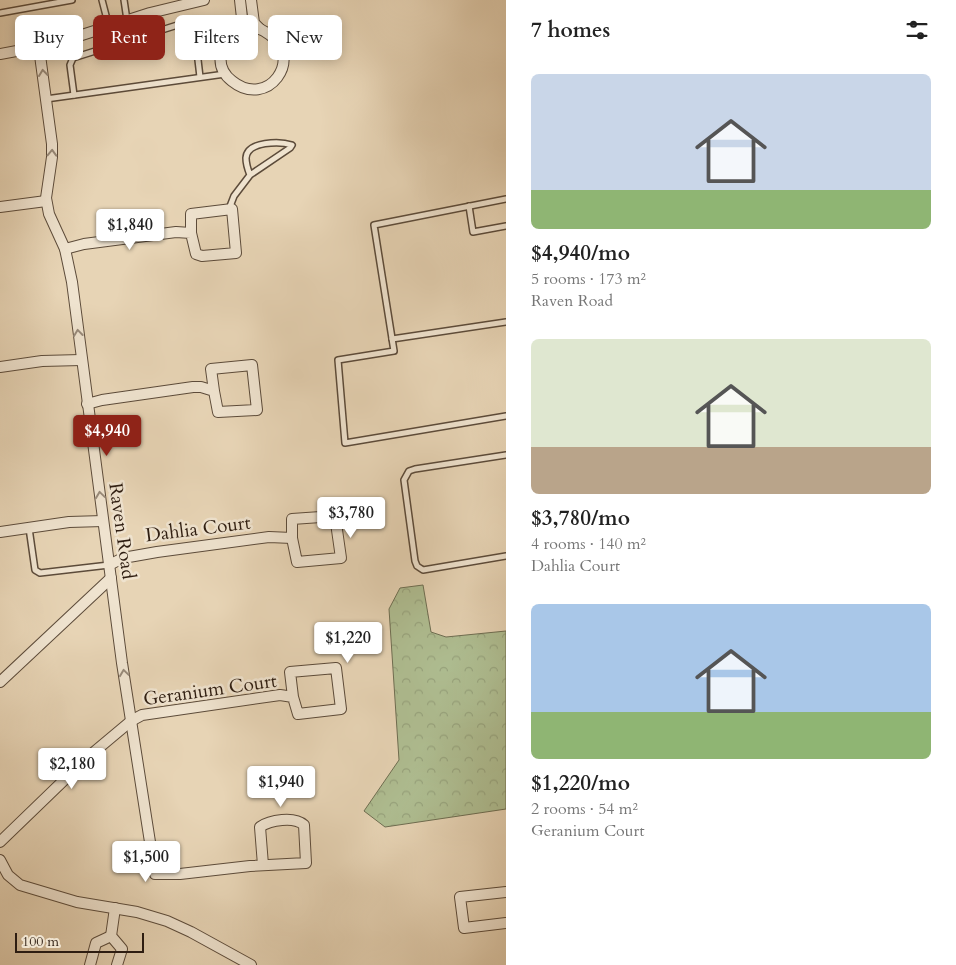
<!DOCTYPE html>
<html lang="en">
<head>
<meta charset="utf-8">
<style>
  body { margin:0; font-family:Cardo,serif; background:#f6f6f6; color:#222; height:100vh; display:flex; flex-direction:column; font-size:19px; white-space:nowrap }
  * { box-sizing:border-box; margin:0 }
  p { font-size:16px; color:#767676 }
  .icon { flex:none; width:28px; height:28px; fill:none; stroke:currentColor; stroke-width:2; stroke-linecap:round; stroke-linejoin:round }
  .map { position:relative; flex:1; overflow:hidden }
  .panel { display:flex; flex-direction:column; background:#fff; width:450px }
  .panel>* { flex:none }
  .top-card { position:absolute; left:15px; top:15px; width:415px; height:45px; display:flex; gap:10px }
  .scale { position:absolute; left:15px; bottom:12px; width:129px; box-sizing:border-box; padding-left:5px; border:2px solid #2e1d11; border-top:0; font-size:14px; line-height:18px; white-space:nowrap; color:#2e1d11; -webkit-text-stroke:4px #efe3cf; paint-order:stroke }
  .price { position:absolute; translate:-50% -42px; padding:0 11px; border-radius:5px; background:#fff; color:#222; font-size:16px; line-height:32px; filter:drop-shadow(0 1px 2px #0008) }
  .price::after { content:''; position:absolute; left:50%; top:30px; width:15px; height:11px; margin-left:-8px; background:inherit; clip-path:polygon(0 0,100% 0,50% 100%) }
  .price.selected { background:#8f2418; color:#fff }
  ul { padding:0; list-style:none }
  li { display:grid; align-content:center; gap:10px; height:265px; padding:0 25px }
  li span { display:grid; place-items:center; height:155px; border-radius:8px; color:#555 }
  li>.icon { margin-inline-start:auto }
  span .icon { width:90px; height:90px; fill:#fffc; stroke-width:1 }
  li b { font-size:21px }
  h2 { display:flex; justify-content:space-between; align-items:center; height:60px; padding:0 25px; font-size:21px }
  .pill { padding:0 18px; border-radius:8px; background:#fff; box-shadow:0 2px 12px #0003; font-size:18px; line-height:45px }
  .pill.selected { background:#8f2418; color:#fff }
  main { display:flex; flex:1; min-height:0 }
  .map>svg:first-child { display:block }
  .forest { fill:url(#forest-crowns); stroke:#6e6e52 }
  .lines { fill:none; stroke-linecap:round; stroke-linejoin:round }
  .service-casing { stroke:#5c4b3a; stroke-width:8 }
  .minor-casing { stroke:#5c4b3a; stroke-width:12 }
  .service { stroke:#efe3cf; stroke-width:5 }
  .minor { stroke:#efe3cf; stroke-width:10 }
  .oneway { stroke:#988a7a }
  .labels { text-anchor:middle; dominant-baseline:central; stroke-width:5; stroke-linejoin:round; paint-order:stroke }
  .street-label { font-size:19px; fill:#2e1d11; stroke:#efe3cf }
</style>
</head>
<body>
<main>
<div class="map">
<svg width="506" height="965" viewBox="0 0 506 965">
  <defs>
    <pattern id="forest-crowns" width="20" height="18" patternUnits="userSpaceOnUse" patternTransform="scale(1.25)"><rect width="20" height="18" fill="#afbe92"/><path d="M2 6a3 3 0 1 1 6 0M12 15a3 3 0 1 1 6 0" fill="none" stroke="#97a37d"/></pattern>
  </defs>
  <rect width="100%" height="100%" fill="#e7d4b5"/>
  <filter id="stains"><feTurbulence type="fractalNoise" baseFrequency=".004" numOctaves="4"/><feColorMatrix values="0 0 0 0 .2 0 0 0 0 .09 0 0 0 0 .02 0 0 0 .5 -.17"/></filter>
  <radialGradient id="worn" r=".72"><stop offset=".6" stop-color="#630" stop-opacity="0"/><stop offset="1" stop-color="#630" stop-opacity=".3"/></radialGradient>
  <!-- forest -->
  <path class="forest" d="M423,585l8,47 15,5 60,-6v178l-121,18 -21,-16 35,-51 -10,-151 11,-21z"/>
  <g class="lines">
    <!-- service casing -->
    <g class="service-casing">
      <g id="service">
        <path d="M102,0l7,27"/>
        <path d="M124,0l3,20"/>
        <path d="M0,13l72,-13"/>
        <path d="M124,22l7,18"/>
        <path d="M74,95l-4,-30 3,-7 114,-36 4,1 3,3 6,51"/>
        <path d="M46,99l179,-25"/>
        <path d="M506,199l-132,26 20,126 -56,9 7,83 161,-27"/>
        <path d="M469,206l4,26 33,-6"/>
        <path d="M229,209l5,-13 16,-21 40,-27 2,-3c-12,-4 -45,-4 -46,13 0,5 2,12 4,17"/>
        <path d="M392,339l114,-17"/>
        <path d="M506,455l-91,14 -6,2 -5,9 11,81 2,5 6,4 83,-14"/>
        <path d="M29,528l6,42 5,3 69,-8"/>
      </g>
    </g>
    <!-- minor casing -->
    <g class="minor-casing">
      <g id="minor">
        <path d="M251,0l3,23 6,6"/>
        <path d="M245,26c9,0 17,3 25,9 34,23 -2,75 -38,46 -9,-7 -13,-16 -11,-27 2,-14 11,-25 24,-28z"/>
        <path d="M237,28l5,-10 -2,-18"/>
        <path d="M39,48l13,96v13l-6,41 3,16 16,35 7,33 50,381 33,211h25l70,-8 56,-3 -2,-38c-10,-9 -34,-5 -44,2l3,38"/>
        <path d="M0,54l54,-10 96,-31 54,-13"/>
        <path d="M0,207l46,-6"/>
        <path d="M65,249l19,-5 92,-12 15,1 5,21 6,2 34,-3 -4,-44 -41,5v19"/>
        <path d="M0,367l42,-6 39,-1"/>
        <path d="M87,404l15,-4 91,-13h8l13,4 4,21 39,-2 -5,-45 -41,4 3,22"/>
        <path d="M335,516l6,42 -44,4 -5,-24v-19z"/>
        <path d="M0,532l69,-10 34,-1"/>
        <path d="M109,565l14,-7 34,-6 112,-15 23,1"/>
        <path d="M0,682l111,-104"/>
        <path d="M0,842l88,-85 43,-36 11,-6 138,-20 13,2 5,17 43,-5 -5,-41 -46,4 3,25"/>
        <path d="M0,860l8,15 12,10 57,17 60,10 30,9 24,11 60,33"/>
        <path d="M506,892l-46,5 4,31 42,-5"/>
        <path d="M115,908l-4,28 11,13 -5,16"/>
        <path d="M90,965l6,-22 15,-7"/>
      </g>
    </g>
    <!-- service -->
    <use href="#service" class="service"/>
    <!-- minor -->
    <use href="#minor" class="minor"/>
  </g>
  <!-- one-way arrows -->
  <defs><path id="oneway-chevron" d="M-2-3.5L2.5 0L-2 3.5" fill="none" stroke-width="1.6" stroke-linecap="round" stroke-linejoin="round" transform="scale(1.25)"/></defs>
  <g class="oneway">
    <use href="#oneway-chevron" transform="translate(43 73) rotate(-97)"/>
    <use href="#oneway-chevron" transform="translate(52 153) rotate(-88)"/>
    <use href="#oneway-chevron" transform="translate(78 333) rotate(-97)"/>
    <use href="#oneway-chevron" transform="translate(100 495) rotate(-98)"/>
    <use href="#oneway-chevron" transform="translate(124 673) rotate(-98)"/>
  </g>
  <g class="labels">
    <!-- street labels -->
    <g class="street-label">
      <text transform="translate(198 529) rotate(-7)">Dahlia Court</text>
      <text transform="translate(122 531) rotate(82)">Raven Road</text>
      <text transform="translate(210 690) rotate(-8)">Geranium Court</text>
    </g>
  </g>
  <rect width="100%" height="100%" filter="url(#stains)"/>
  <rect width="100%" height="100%" fill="url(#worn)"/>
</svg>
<div class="scale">100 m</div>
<b class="price" style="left:130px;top:251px">$1,840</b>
<b class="price selected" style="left:107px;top:457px">$4,940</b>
<b class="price" style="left:351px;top:539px">$3,780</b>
<b class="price" style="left:348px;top:664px">$1,220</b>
<b class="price" style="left:72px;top:790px">$2,180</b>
<b class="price" style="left:281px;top:808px">$1,940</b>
<b class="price" style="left:146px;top:883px">$1,500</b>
<div class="top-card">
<a class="pill">Buy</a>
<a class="pill selected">Rent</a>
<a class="pill">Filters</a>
<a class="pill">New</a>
</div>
</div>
<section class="panel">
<h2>7 homes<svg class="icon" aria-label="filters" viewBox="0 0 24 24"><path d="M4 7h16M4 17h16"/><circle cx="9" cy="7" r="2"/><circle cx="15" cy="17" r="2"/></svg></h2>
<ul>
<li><span style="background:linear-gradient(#c9d6e8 75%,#8fb573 0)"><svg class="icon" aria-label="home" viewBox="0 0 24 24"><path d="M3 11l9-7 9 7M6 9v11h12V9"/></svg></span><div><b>$4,940/mo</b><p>5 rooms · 173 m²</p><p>Raven Road</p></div></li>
<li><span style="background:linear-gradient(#dfe7d0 70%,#b9a48a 0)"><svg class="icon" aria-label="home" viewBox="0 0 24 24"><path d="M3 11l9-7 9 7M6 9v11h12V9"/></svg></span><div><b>$3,780/mo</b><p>4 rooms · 140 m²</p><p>Dahlia Court</p></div></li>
<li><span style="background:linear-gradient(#a9c7e8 70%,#8fb573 0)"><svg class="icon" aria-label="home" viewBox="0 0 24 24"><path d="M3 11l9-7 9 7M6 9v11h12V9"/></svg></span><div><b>$1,220/mo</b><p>2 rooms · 54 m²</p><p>Geranium Court</p></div></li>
</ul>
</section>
</main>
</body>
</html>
